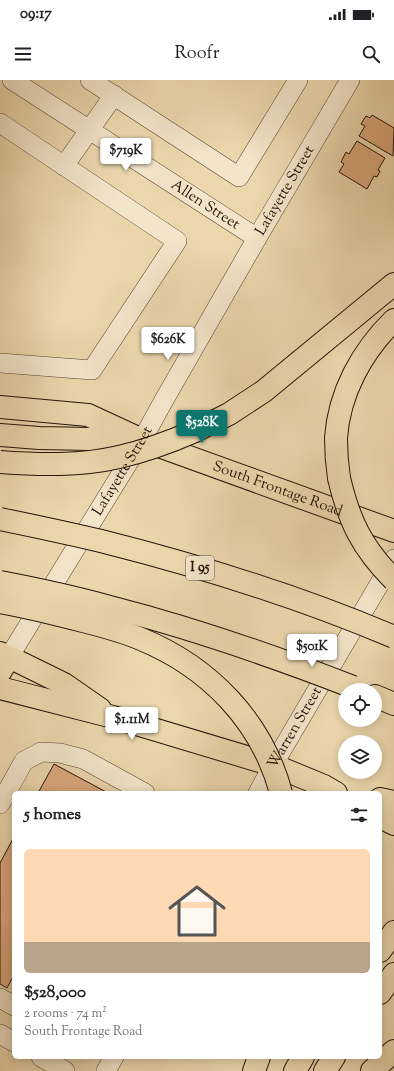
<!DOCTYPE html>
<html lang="en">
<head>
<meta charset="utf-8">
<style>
  body { margin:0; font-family:"Sorts Mill Goudy",serif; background:#f2f2f2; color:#202124; height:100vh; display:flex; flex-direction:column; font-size:15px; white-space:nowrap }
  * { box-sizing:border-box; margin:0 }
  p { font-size:13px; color:#757577 }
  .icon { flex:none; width:22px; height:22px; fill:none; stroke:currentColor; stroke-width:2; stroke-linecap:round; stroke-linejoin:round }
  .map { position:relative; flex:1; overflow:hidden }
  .sheet { position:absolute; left:12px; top:711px; width:370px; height:268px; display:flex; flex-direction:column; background:#fff; border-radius:6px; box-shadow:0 2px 10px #0003 }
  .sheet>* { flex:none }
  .buttons { position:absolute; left:338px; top:603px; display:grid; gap:8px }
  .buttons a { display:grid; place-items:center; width:44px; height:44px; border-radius:50%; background:#fff; box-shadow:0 2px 10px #0003; font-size:20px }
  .price { position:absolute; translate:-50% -34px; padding:0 9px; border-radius:4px; background:#fff; color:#222; font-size:13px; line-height:26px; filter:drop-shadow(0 1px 2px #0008) }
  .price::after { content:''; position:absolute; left:50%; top:24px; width:12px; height:9px; margin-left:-6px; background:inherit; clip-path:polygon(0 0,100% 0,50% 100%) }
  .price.active { background:#0f766e; color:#fff }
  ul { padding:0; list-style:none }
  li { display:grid; align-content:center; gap:8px; height:212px; padding:0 12px }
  li span { display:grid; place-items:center; height:124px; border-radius:6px; color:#555 }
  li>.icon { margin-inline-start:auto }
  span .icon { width:72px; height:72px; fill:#fffc; stroke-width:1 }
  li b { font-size:17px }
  h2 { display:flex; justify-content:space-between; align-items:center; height:48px; padding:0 12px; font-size:17px }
  .status { display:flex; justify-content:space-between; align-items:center; height:28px; padding:0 20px; background:#fff; direction:ltr }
  .status svg { height:11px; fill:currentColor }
  header { display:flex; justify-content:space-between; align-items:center; height:52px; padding:0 12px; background:#fff; font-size:18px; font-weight:600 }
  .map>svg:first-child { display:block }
  .building { fill:#dba87d; stroke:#231207 }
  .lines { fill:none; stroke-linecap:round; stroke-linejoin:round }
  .minor-casing { stroke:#554330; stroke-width:20 }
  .major-casing { stroke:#231207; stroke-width:24 }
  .highway-casing { stroke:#231207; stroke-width:24 }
  .minor { stroke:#f3e5ca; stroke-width:19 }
  .major { stroke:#ecd7ad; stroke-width:22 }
  .highway { stroke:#ecd7ad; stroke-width:22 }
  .highway-bridge-casing { stroke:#231207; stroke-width:24; stroke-linecap:butt }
  .highway-bridge { stroke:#ecd7ad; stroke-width:22 }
  .labels { text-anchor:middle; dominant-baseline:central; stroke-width:4; stroke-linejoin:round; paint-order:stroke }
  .shield { fill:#f3e5ca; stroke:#615142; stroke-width:1 }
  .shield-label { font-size:14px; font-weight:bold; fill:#231207 }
  .street-label { font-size:15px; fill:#231207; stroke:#f3e5ca }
</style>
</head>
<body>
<div class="status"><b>09:17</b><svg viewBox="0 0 49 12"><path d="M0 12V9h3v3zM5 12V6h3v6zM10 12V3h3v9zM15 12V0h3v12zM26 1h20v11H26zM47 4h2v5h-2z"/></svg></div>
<header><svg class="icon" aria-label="menu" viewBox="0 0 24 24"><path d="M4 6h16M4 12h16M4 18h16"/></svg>Roofr<svg class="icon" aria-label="search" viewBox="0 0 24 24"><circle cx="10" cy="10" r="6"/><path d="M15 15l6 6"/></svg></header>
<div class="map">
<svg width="394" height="991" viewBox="0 0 394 991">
  <rect width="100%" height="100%" fill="#ecd7ad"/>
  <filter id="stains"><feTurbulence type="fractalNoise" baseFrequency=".005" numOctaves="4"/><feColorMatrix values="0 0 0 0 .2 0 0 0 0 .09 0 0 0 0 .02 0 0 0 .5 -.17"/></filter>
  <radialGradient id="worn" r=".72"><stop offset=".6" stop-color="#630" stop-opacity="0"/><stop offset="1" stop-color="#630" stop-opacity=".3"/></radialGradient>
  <!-- building -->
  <g class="building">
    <path d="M372,35l22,13 -1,28 -34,-20 6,-10 -4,-2 5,-8 4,2z"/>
    <path d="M357,61l28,17 -7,12 2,1 -3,6 -3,-1 -7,13 -28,-17 5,-8 -3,-2 5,-10 3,2z"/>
    <path d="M54,684l54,29h-70z"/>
    <path d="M14,757v138l-7,13 -7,-4v-121z"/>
  </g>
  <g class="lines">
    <!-- minor casing -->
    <g class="minor-casing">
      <g id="minor">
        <path id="s1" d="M12,0l245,158"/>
        <path d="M90,0l149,97 59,-97"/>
        <path d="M0,43l177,118 -85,129 -92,-7"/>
        <path d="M64,86l50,-71"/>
        <path id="s2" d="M9,577l133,-217 22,-40 93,-162 93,-158"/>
        <path id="s3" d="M258,713l15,-28 121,-206"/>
        <path d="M0,724l24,-43 17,-9 19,1 23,6 62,34"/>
        <path d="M0,918l14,8"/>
        <path d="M0,954l14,8"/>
        <path d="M41,977l24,14"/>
        <path d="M106,991l8,-14"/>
      </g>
    </g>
    <!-- major casing -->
    <g class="major-casing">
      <g id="major">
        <path id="s4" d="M0,327l88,8 54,25 252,91"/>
        <path d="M0,592l9,-15 55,27 36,25"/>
        <path d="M0,608l113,29 160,48 51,21 12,7"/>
        <path d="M380,719l14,3"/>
        <path d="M380,737l14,7"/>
      </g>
    </g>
    <!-- highway casing -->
    <g class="highway-casing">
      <g id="highway">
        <path d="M195,351l34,-17 35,-23 130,-107"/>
        <path d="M0,355l39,3 103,2"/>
        <path d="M339,398c-2,-13 -3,-27 -3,-40 3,-45 26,-87 58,-118"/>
        <path d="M0,573l9,4"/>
        <path d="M375,616l19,8"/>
        <path d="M380,871l14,-19"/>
        <path d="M380,913l14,-19"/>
        <path d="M254,991l5,-14"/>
        <path d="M295,991l8,-14"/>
        <path d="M325,991l9,-14"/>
        <path d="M372,991l22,-20"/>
      </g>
    </g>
    <!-- minor -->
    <use href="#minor" class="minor"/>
    <!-- major -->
    <use href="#major" class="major"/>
    <!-- highway -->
    <use href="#highway" class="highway"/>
    <!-- highway-bridge casing -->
    <g class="highway-bridge-casing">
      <g id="highway-bridge">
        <path d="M0,382c40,3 80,4 119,-5 26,-6 51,-15 76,-26"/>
        <path d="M339,398c10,43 23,70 55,102"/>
        <path d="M0,439c34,7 67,14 101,22 99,25 199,56 293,96"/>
        <path d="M0,502c37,7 74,15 110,25 82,21 163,49 243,80"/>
        <path d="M0,522c28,5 56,12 83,19 20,5 39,10 58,18 68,28 121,82 140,154"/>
      </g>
    </g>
    <!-- highway-bridge -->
    <use href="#highway-bridge" class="highway-bridge"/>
  </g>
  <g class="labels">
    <!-- shield labels -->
    <rect class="shield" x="186" y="476" width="28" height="24" rx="3"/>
    <g class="shield-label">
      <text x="200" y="488">I 95</text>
    </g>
    <!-- street labels -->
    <g class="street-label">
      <text stroke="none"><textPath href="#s2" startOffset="542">Lafayette Street</textPath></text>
      <text stroke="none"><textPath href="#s1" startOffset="230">Allen Street</textPath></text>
      <text stroke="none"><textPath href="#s2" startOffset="218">Lafayette Street</textPath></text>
      <text stroke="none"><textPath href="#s4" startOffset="292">South Frontage Road</textPath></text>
      <text stroke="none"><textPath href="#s3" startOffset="75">Warren Street</textPath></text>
    </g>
  </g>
  <rect width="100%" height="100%" filter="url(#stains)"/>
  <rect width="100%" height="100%" fill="url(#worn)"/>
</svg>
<div class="buttons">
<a><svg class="icon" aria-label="locate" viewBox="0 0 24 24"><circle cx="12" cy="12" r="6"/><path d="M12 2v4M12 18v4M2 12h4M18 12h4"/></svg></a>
<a><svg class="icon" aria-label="layers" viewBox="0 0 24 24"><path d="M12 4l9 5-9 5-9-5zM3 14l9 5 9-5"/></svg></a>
</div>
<b class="price" style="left:126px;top:92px">$719K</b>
<b class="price" style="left:168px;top:281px">$626K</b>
<b class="price active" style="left:202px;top:364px">$528K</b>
<b class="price" style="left:312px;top:588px">$501K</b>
<b class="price" style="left:132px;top:661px">$1.11M</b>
<section class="sheet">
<h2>5 homes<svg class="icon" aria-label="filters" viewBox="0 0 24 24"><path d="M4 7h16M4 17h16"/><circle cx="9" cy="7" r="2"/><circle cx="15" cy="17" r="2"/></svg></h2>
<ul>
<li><span style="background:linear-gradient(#ffd9b3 75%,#b9a48a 0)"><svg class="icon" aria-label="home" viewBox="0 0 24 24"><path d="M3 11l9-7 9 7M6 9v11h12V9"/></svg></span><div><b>$528,000</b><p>2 rooms · 74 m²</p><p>South Frontage Road</p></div></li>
</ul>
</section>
</div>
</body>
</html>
